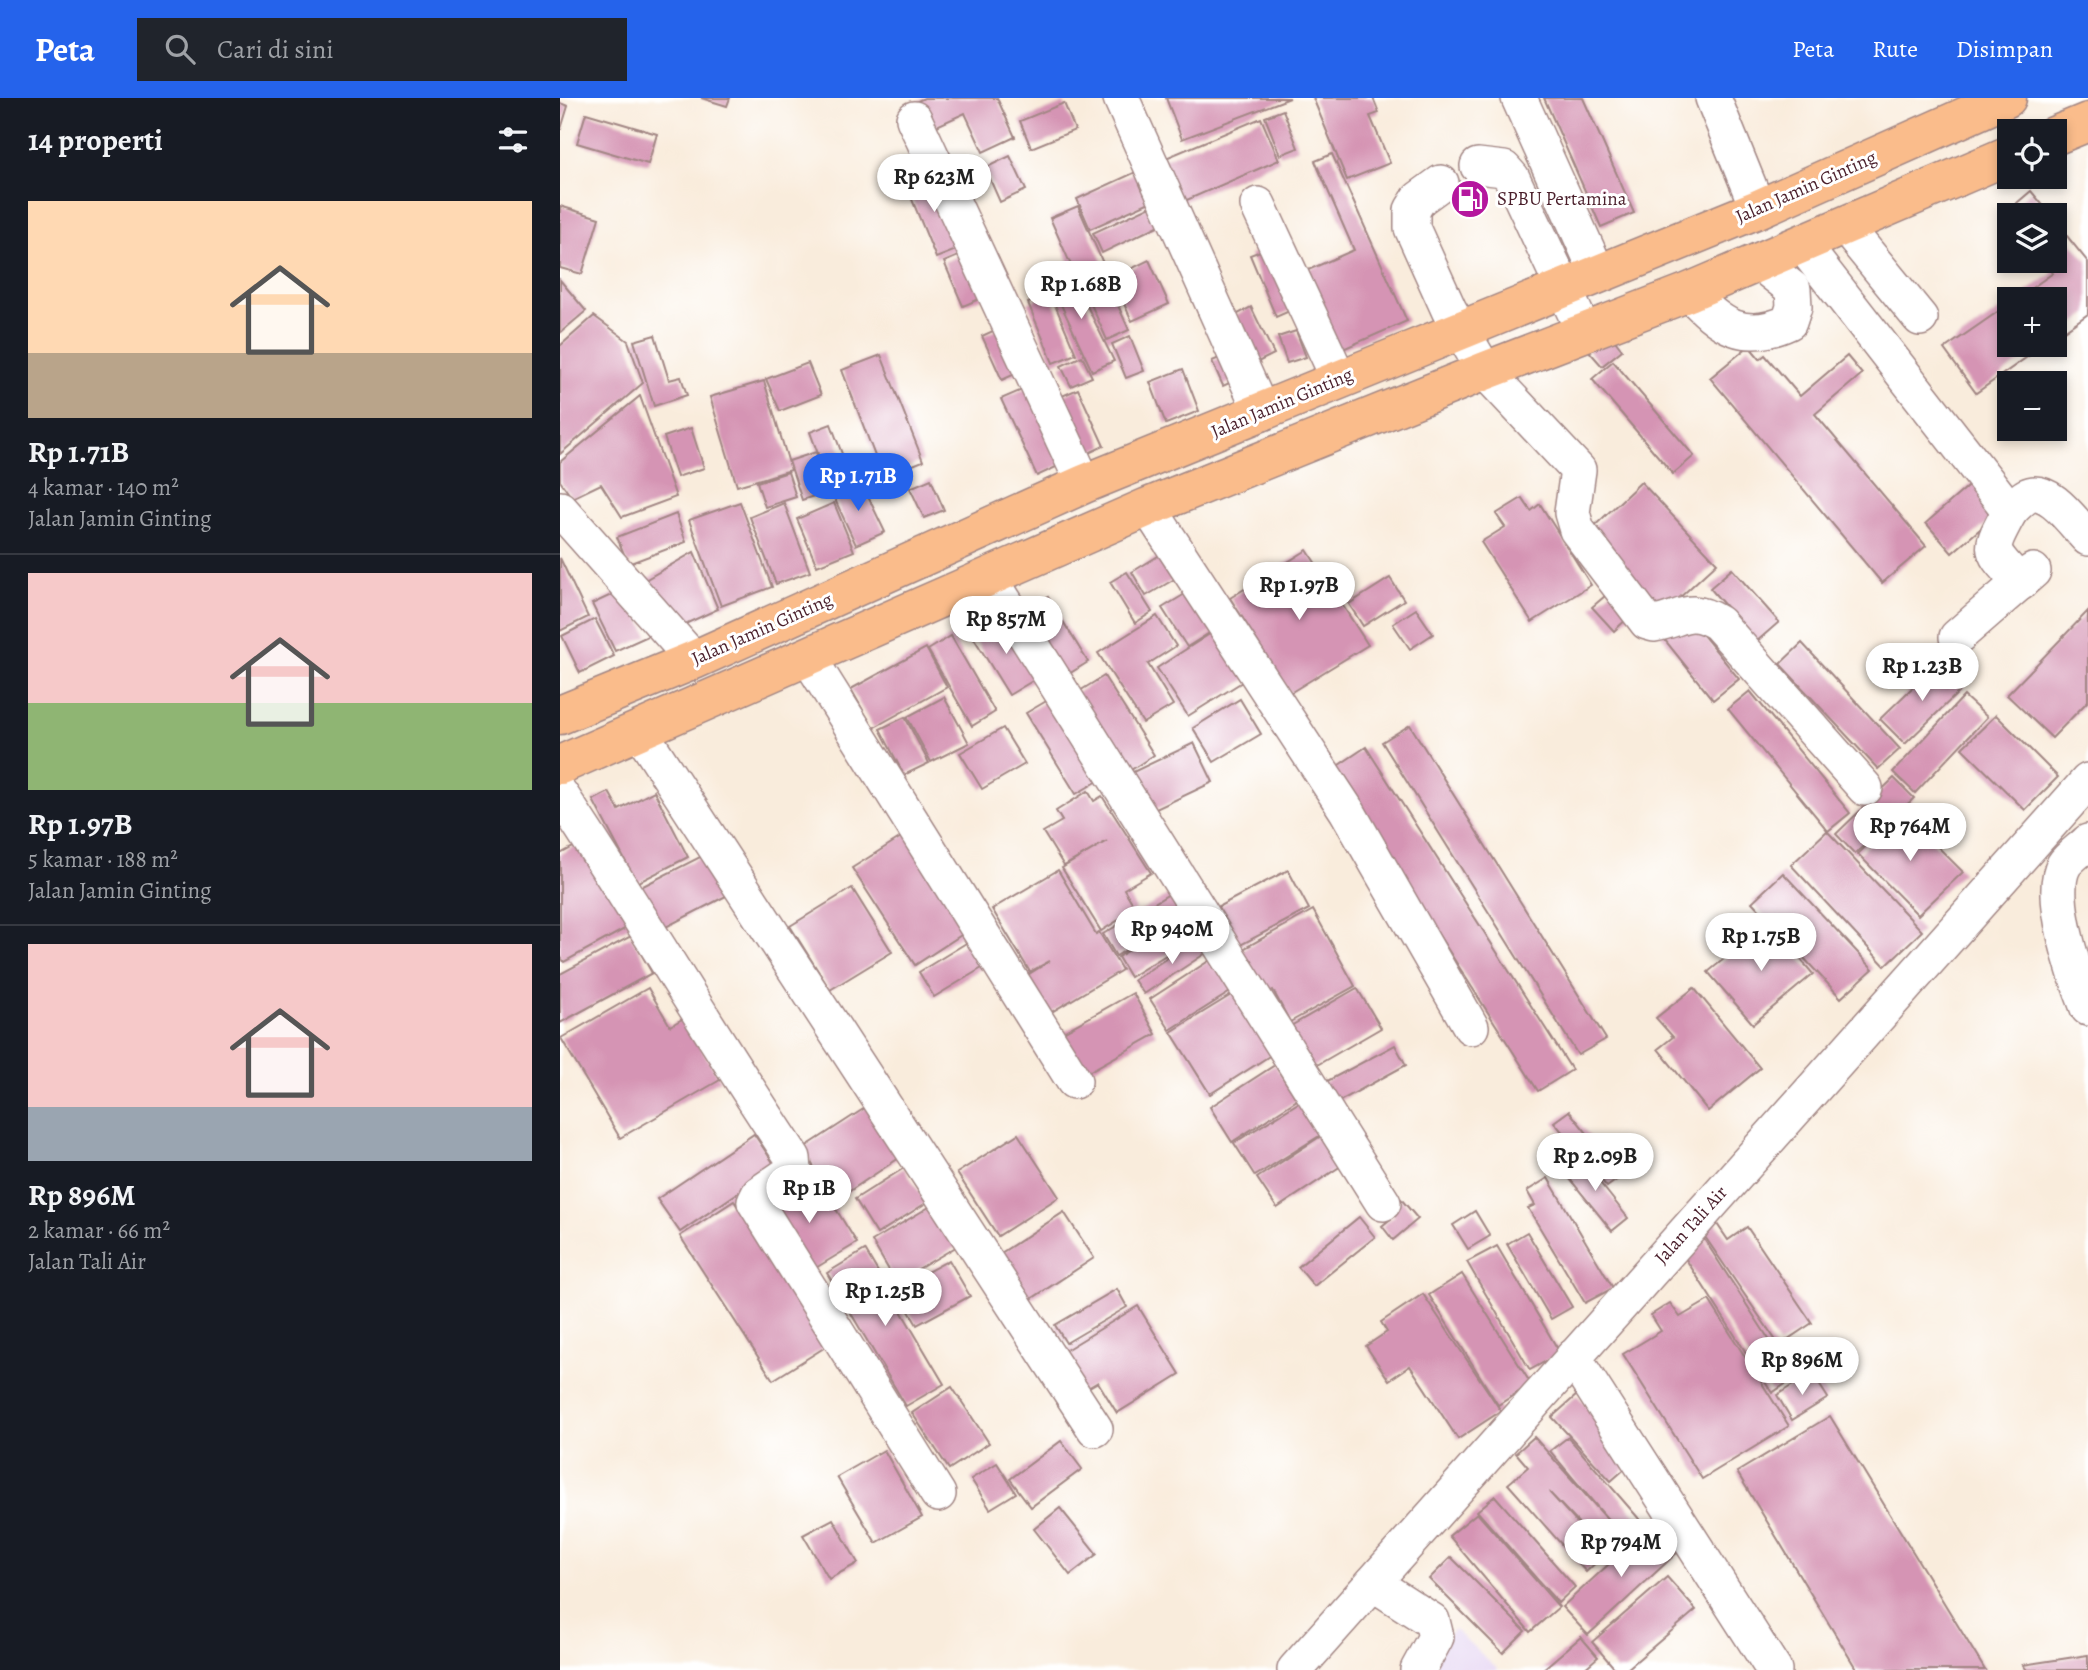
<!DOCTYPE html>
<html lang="id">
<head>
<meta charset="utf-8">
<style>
  body { margin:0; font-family:Alegreya,serif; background:#20242c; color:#f1f3f6; height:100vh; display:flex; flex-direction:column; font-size:26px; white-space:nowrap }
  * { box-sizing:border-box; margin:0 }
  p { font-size:23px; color:#9ea1a6 }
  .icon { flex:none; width:38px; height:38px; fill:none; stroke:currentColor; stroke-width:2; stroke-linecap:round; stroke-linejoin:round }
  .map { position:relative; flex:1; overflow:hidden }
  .drawer { display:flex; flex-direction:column; background:#171b24; width:560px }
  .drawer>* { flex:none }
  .tools { position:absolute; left:1437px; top:21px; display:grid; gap:14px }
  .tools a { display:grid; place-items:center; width:70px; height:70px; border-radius:0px; background:#171b24; box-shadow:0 4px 10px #0003; font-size:35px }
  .price { position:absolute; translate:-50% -60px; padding:0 16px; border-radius:24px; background:#fff; color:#222; font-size:23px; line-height:46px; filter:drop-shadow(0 2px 4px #0008) }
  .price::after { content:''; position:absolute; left:50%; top:42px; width:21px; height:16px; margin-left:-10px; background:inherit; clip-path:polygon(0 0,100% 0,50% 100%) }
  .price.selected { background:#2563eb; color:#fff }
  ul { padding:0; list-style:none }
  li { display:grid; align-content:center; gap:14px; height:371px; padding:0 28px }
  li+li { border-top:2px solid #363941 }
  li span { display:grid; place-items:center; height:217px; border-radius:0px; color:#555 }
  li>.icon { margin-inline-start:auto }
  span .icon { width:126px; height:126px; fill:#fffc; stroke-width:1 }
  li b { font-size:30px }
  h2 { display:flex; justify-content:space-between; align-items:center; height:84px; padding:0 28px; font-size:30px }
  header { display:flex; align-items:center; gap:42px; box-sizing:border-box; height:98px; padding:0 35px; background:#2563eb; color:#fff }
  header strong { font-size:33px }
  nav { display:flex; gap:38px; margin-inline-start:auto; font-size:24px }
  .search { width:490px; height:63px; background:#20242c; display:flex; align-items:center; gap:18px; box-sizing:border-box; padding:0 24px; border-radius:0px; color:#9ea1a6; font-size:26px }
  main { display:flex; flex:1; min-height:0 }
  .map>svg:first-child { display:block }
  .built { fill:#e4d3f2 }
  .building { fill:#d594b4 }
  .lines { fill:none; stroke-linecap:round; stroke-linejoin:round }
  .minor-casing { stroke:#a28684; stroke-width:38 }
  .highway-casing { stroke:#a28684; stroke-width:41 }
  .minor { stroke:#fff; stroke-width:35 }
  .highway { stroke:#fabc8b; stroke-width:38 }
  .labels { text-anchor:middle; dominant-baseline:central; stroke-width:6; stroke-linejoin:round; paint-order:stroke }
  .street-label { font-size:19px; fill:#4a1f2b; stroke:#fff }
  .poi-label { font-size:19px; fill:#4a1f2b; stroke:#fff; text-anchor:start }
</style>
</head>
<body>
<header>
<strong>Peta</strong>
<div class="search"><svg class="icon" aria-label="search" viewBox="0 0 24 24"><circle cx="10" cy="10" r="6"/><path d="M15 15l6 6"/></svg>Cari di sini</div>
<nav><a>Peta</a><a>Rute</a><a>Disimpan</a></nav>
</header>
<main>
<section class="drawer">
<h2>14 properti<svg class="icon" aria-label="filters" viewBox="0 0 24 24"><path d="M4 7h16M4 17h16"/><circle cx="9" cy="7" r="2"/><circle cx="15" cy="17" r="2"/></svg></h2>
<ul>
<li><span style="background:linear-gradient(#ffd9b3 70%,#b9a48a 0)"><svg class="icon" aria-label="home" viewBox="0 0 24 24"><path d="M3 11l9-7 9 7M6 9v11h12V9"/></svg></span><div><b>Rp 1.71B</b><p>4 kamar · 140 m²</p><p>Jalan Jamin Ginting</p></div></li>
<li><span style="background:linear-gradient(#f6c9c9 60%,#8fb573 0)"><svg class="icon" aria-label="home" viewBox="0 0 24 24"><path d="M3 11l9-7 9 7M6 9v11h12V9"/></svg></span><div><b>Rp 1.97B</b><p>5 kamar · 188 m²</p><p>Jalan Jamin Ginting</p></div></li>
<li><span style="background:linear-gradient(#f6c9c9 75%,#9aa5b1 0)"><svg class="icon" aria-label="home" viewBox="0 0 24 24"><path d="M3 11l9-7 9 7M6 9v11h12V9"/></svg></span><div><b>Rp 896M</b><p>2 kamar · 66 m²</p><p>Jalan Tali Air</p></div></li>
</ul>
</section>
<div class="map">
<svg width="1528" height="1572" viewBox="0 0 1528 1572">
  <rect width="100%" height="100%" fill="#fff"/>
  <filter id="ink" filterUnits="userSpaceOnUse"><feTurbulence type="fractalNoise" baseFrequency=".0143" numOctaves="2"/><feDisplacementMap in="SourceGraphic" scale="14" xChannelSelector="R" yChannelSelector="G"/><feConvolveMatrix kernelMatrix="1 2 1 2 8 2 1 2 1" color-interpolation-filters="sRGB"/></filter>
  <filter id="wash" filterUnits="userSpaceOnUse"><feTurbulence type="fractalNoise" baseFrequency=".00686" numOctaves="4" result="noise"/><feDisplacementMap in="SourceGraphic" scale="28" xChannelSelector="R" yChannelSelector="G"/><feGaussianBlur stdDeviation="1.57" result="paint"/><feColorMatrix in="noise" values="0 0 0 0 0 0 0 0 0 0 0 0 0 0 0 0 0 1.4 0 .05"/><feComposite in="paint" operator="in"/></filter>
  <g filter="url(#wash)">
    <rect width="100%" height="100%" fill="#f9ecdc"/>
    <!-- built -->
    <path class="built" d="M894,1531l45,41h-83z"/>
    <g id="blocks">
      <!-- building -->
      <g class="building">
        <path d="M141,0h29l-3,8z"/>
        <path d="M364,0h73l18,39 -32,15 -18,-39 -39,18 -13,-28z"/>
        <path d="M606,0h124l-108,41z"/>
        <path d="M753,0h60l6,15 -9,3 20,47 -43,17z"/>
        <path d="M984,0h39l51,115 -33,14z"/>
        <path d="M0,5l8,3 -7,23h-1z"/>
        <path d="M504,5l11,27 -44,18 -11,-27z"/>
        <path d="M723,12l15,38 -18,7 -15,-38z"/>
        <path d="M26,15l71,21 -9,30 -71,-21z"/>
        <path d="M701,20l18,42 -99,43 -19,-43z"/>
        <path d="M772,56l75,167 -73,32 -35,-79 55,-24 -39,-89z"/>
        <path d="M450,58l16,34 -26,12 -15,-34z"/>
        <path d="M371,71l33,78 -28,11 -32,-78z"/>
        <path d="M578,73l14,30 -62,28 -13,-30z"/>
        <path d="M1471,93l20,24h-42v5l-5,-6z"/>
        <path d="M595,106l9,19 -62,30 -9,-20z"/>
        <path d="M0,108l39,12 -17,56 -22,-6z"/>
        <path d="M518,108l31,71 -27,13 -32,-72z"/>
        <path d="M1494,122l34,42v52l-34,24v-39h-38l37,-26 -10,-12h11z"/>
        <path d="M708,150l26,61 -18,8 -26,-62z"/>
        <path d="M410,153l19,44 -26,11 -19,-44z"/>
        <path d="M589,162l20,44 -37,17 -20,-43z"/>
        <path d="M509,171l45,92 -22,10 -43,-92z"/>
        <path d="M0,182l26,31 -26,22z"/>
        <path d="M548,185l21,47 -22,10 -21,-47z"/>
        <path d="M490,195l26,61 -23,9 -25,-60z"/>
        <path d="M1449,206v41h35l-68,48 -32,-44z"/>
        <path d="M691,209l23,47 -16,8 -22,-47z"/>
        <path d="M34,218l34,25 15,42 -83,71v-108z"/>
        <path d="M446,227l20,44 -24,11 -20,-44z"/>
        <path d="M736,233l10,26 -19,6 -9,-26z"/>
        <path d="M1049,235l13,17 -20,16 -14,-16z"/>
        <path d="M95,237l14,45 12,-3 6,18 -33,11 -20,-65z"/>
        <path d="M570,238l14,35 -18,7 -14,-34z"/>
        <path d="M1189,248l11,13 5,-4 35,41 47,-40 15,18 -47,40 111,132 -44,37 -172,-205z"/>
        <path d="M321,257l42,106 -40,16 -41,-107z"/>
        <path d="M667,257l11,24 -15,7 -11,-25z"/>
        <path d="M522,258l10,21 -21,9 -10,-20z"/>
        <path d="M1053,263l81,95 -21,18 -81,-95z"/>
        <path d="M248,265l13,32 -41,16 -14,-32z"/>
        <path d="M623,271l16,42 -33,13 -16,-42z"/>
        <path d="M204,283l27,89 -54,16 -27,-89z"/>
        <path d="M476,286l35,76 -34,16 -36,-77z"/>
        <path d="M518,291l26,57 -24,11 -25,-58z"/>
        <path d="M80,298l36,101 -54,20 -21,-33 -29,14 -12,-17v-19z"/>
        <path d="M271,326l18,49 -21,8 -18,-49z"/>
        <path d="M131,330l13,40 -27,9 -13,-40z"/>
        <path d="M256,354l13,39 -27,9 -13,-39z"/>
        <path d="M228,374l8,25 -31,10 -8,-25z"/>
        <path d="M371,381l13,31 -20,8 -14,-30z"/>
        <path d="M300,382l25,52 -29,13 -24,-52z"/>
        <path d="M1414,383l26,31 -48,41 -26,-30z"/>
        <path d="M1081,384l76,81 -54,50 -76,-80z"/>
        <path d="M962,400l9,13 9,-7 51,81 -59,37 -51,-80 24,-15 -9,-13z"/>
        <path d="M180,404l32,85 -51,19 -32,-86z"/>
        <path d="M224,405l26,69 -34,12 -26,-67z"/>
        <path d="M274,405l20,48 -37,15 -20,-47z"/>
        <path d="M116,416l10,28 -58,22 -11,-27z"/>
        <path d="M747,452l61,95 -78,48 -60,-95z"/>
        <path d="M134,454l24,57 -35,16 -38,-45z"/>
        <path d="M603,455l15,24 -32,19 -14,-24z"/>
        <path d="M0,460l28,59 -28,14z"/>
        <path d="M1172,471l47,53 -23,20 -46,-54z"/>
        <path d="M567,474l25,40 -17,11 -25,-41z"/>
        <path d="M830,480l14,22 -41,26 -14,-22z"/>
        <path d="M66,490l22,48 -33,15 -23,-47z"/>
        <path d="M630,493l24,39 -27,17 -25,-39z"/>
        <path d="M1051,493l21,23 -18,17 -22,-24z"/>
        <path d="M488,499l40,65 -29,18 -40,-65z"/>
        <path d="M856,511l17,25 -23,15 -17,-25z"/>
        <path d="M1528,513v90l-36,37 -45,-43z"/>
        <path d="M1126,516l53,65 -26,21 -53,-66z"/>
        <path d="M597,518l19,30 -28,18 25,41 -30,18 -45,-70z"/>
        <path d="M442,519l37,60 -30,18 -37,-60z"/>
        <path d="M35,521l19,37 -34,17 -18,-37z"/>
        <path d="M659,530l31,49 -62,39 -31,-48z"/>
        <path d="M391,538l44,76 -23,14 -44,-76z"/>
        <path d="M1242,545l98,106 -22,20 -98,-105z"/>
        <path d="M366,550l21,39 -74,41 -22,-39z"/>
        <path d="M1379,564l25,25 -59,57 -25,-25z"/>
        <path d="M544,578l50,79 -34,22 -50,-80z"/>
        <path d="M1190,593l100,122 -22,18 -100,-122z"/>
        <path d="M495,598l50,81 -29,17 -50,-81z"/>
        <path d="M1404,598l23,21 -72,76 -22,-21z"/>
        <path d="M384,599l25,46 -38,19 -24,-45z"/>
        <path d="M680,601l21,35 -47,28 -21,-34z"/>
        <path d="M1436,617l62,62 -33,33 -63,-62z"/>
        <path d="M345,619l24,46 -25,12 -24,-46z"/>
        <path d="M850,627l196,314 -28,16 -196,-313z"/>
        <path d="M443,630l22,36 -43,25 -22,-36z"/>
        <path d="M634,645l19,39 -61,29 -19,-39z"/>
        <path d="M806,649l206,323 -34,21 -205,-322z"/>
        <path d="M1334,680l20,20 -59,56 -19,-20z"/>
        <path d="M94,693l34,66 -51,26 -44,-83 16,-8 10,18z"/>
        <path d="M528,693l6,10 8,-5 49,77 -27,16 12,20 -35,22 -39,-63 45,-27 -43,25 -21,-34 19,-11 -6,-10z"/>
        <path d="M1342,713l61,61 -45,43 -60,-61z"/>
        <path d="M1267,733l95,100 -37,35 -94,-101z"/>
        <path d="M349,734l63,96 -57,37 -63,-97z"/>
        <path d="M26,742l46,85 -68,37 -4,-6v-102z"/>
        <path d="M144,757l22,41 -64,33 -21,-42z"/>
        <path d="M498,772l38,64 3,-2 23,38 -74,44 -22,-38 24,-15 -20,11 -38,-63z"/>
        <path d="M728,772l21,39 -78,41 -21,-39z"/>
        <path d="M1223,775l90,96 -32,29 -89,-96z"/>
        <path d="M292,790l40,64 -62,38 -40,-64z"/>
        <path d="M611,795l13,22 -68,41 -13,-22z"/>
        <path d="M753,812l42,76 -65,36 -17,-32 -11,6 -24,-44z"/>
        <path d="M628,817l12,19 -70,43 -12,-20z"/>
        <path d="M1209,824l44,52 -60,50 -45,-52z"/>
        <path d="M71,838l21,37 -92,50v-49z"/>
        <path d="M416,839l16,25 -58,35 -15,-25z"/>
        <path d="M639,839l10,14 -65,43 -10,-14z"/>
        <path d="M655,859l20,32 -65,41 -20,-31z"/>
        <path d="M88,890l22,38 14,-8 36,62 -100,58 -59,-100z"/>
        <path d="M797,890l24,40 -76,44 -23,-41z"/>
        <path d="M1134,890l66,80 -52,43 -50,-62 15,-12 -17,-19z"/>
        <path d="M676,894l38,61 -64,41 -39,-62z"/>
        <path d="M573,895l23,41 -75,42 -23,-41z"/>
        <path d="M835,947l11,20 -77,42 -11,-21z"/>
        <path d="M715,967l22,35 -65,42 -22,-35z"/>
        <path d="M743,1002l21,33 -69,43 -21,-33z"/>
        <path d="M308,1008l34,50 -66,44 -34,-51z"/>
        <path d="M1009,1013l53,65 -15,11 -53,-65z"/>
        <path d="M194,1036l22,33 -96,65 -23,-33z"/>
        <path d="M458,1036l41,63 -61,39 -41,-63z"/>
        <path d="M764,1036l20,30 -67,44 -20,-30z"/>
        <path d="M1018,1057l50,63 -16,13 -51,-63z"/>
        <path d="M344,1070l22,35 -49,31 -22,-35z"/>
        <path d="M254,1076l43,69 -53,32 -43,-68z"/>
        <path d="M988,1080l65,110 -28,15 -57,-95 7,-3 -8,-14z"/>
        <path d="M841,1101l17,20 -25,21 -11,-14 12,-10 -5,-7z"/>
        <path d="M174,1103l93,145 -54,34 -93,-144z"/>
        <path d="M376,1105l25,41 -65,38 -24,-41z"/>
        <path d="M915,1113l15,25 -22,13 -15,-24z"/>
        <path d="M504,1114l30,46 -66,43 -30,-46z"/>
        <path d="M799,1119l16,20 -61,49 -16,-19z"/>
        <path d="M1155,1123l13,19 19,-13 65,96 -33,22 -78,-114z"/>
        <path d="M967,1134l45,75 -21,12 -44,-75z"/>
        <path d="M1144,1141l90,139 -22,15 -90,-140z"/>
        <path d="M937,1148l63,107 -30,17 -63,-108z"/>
        <path d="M305,1152l79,134 -38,22 -79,-133z"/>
        <path d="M389,1162l21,36 -53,29 -21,-36z"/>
        <path d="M902,1176l69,110 -33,21 -69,-110z"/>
        <path d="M557,1191l10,18 -61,36 -11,-18z"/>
        <path d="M863,1196l78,117 -43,28 -48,-73 -21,14 -23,-34 21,-14 -6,-10z"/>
        <path d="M1149,1202l80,126 -87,53 -79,-125 38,-23 -10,-16 19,-12 10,14z"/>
        <path d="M578,1208l42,68 -63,39 -19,-31 -19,11 -23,-37z"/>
        <path d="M1252,1275l16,25 -36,22 -15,-25z"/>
        <path d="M392,1289l37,56 -40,26 -37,-56z"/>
        <path d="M1017,1297l58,65 -24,21 -59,-64z"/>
        <path d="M1270,1318l155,254h-128l-120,-198z"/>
        <path d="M974,1339l82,92 -66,-78 18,-14 72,83 -18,15 4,5 -17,15 -60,-63 56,62 -19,18 -78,-88 20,-17 -12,-14z"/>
        <path d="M501,1343l21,28 -51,38 -21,-28z"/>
        <path d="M324,1352l38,67 -46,26 -39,-66z"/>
        <path d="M437,1365l19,30 -26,16 -19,-30z"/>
        <path d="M935,1398l80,91 -17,16 -81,-92z"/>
        <path d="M500,1410l37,46 -27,21 -36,-46z"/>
        <path d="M917,1415l82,94 -29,25 -81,-96z"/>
        <path d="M273,1421l25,44 -29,16 -26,-44z"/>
        <path d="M1094,1425l25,28 -91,84 -26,-28z"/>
        <path d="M891,1459l74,74 -22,22 -74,-74z"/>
        <path d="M1107,1479l29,33 -70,60h-10l-24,-28z"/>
        <path d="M1021,1539l17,20 -15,13h-41z"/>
        <path d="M1528,1557v15h-61l-4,-5z"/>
      </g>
    </g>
  </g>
  <g filter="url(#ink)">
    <use href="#blocks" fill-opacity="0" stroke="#a28684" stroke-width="2"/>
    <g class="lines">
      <!-- minor casing -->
      <g class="minor-casing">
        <g id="minor">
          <path d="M561,0l141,315"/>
          <path d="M959,0l79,176"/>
          <path d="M1153,0l45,111"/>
          <path d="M354,21l170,365"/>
          <path d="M918,68l26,3 8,9 72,154"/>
          <path d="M881,85l-22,16 -7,11v18l37,82 36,61 93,99 -6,43 5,17 70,92 7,2c29,-5 34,-19 64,-1l147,165"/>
          <path d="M698,107l81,174"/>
          <path d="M1284,127l76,93"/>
          <path d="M1242,146l208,267c5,-5 11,-12 17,-15 22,-11 48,29 61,42"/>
          <path d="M1129,194c31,34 55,51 100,30l5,-15 -1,-18 -33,-26"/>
          <path d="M588,409l199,304 124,216"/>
          <path d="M0,411l134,151"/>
          <path d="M1450,413c-23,42 -21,37 10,72"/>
          <path d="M429,479l394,626"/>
          <path d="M1397,539l76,-66"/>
          <path d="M249,560l265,423"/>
          <path d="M79,632l456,699"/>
          <path d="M0,696c80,120 153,245 233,364l1,12 -35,24 -4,8 183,292"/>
          <path d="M1528,744c-7,7 -19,15 -24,23 -17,30 12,112 24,143"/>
          <path d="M1013,1259l201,313"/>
          <path d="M813,1485l59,38 4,16 -18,33"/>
          <path d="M735,1572l793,-889"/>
        </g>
      </g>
      <!-- highway casing -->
      <g class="highway-casing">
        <g id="highway">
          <path d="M1494,38l34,-14"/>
          <path d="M0,617l134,-55 390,-176 674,-275 249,-111"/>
          <path d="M0,667l588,-258 337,-136 204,-79 320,-137"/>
        </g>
      </g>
      <!-- minor -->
      <use href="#minor" class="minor"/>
      <!-- highway -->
      <use href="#highway" class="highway"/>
    </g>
  </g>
  <!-- icons -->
  <defs>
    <g id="fuel-disc" transform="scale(2.0125)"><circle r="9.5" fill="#b5179e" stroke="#fff"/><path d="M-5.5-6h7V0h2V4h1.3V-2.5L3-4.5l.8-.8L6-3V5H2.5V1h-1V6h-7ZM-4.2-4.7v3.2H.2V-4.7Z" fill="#fff"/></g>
  </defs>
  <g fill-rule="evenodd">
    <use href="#fuel-disc" x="910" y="101"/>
  </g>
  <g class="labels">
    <!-- street labels -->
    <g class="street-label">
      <text transform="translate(1246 89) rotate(-24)">Jalan Jamin Ginting</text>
      <text transform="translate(722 305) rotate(-23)">Jalan Jamin Ginting</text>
      <text transform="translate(202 531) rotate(-24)">Jalan Jamin Ginting</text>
      <text transform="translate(1131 1127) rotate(-48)">Jalan Tali Air</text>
    </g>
    <!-- poi labels -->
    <g class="poi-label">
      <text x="937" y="101">SPBU Pertamina</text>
    </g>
  </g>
</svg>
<div class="tools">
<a><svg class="icon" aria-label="locate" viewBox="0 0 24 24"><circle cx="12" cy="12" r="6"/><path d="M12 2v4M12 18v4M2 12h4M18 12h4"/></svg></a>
<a><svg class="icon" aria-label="layers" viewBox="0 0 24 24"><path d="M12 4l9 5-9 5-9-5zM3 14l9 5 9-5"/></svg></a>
<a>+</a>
<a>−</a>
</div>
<b class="price" style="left:374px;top:116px">Rp 623M</b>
<b class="price" style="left:521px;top:223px">Rp 1.68B</b>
<b class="price selected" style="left:298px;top:415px">Rp 1.71B</b>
<b class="price" style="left:739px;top:524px">Rp 1.97B</b>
<b class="price" style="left:446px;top:558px">Rp 857M</b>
<b class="price" style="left:1362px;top:605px">Rp 1.23B</b>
<b class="price" style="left:1350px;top:765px">Rp 764M</b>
<b class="price" style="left:612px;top:868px">Rp 940M</b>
<b class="price" style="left:1201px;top:875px">Rp 1.75B</b>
<b class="price" style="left:1035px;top:1095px">Rp 2.09B</b>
<b class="price" style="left:249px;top:1127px">Rp 1B</b>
<b class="price" style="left:325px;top:1230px">Rp 1.25B</b>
<b class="price" style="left:1242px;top:1299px">Rp 896M</b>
<b class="price" style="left:1061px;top:1481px">Rp 794M</b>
</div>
</main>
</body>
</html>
